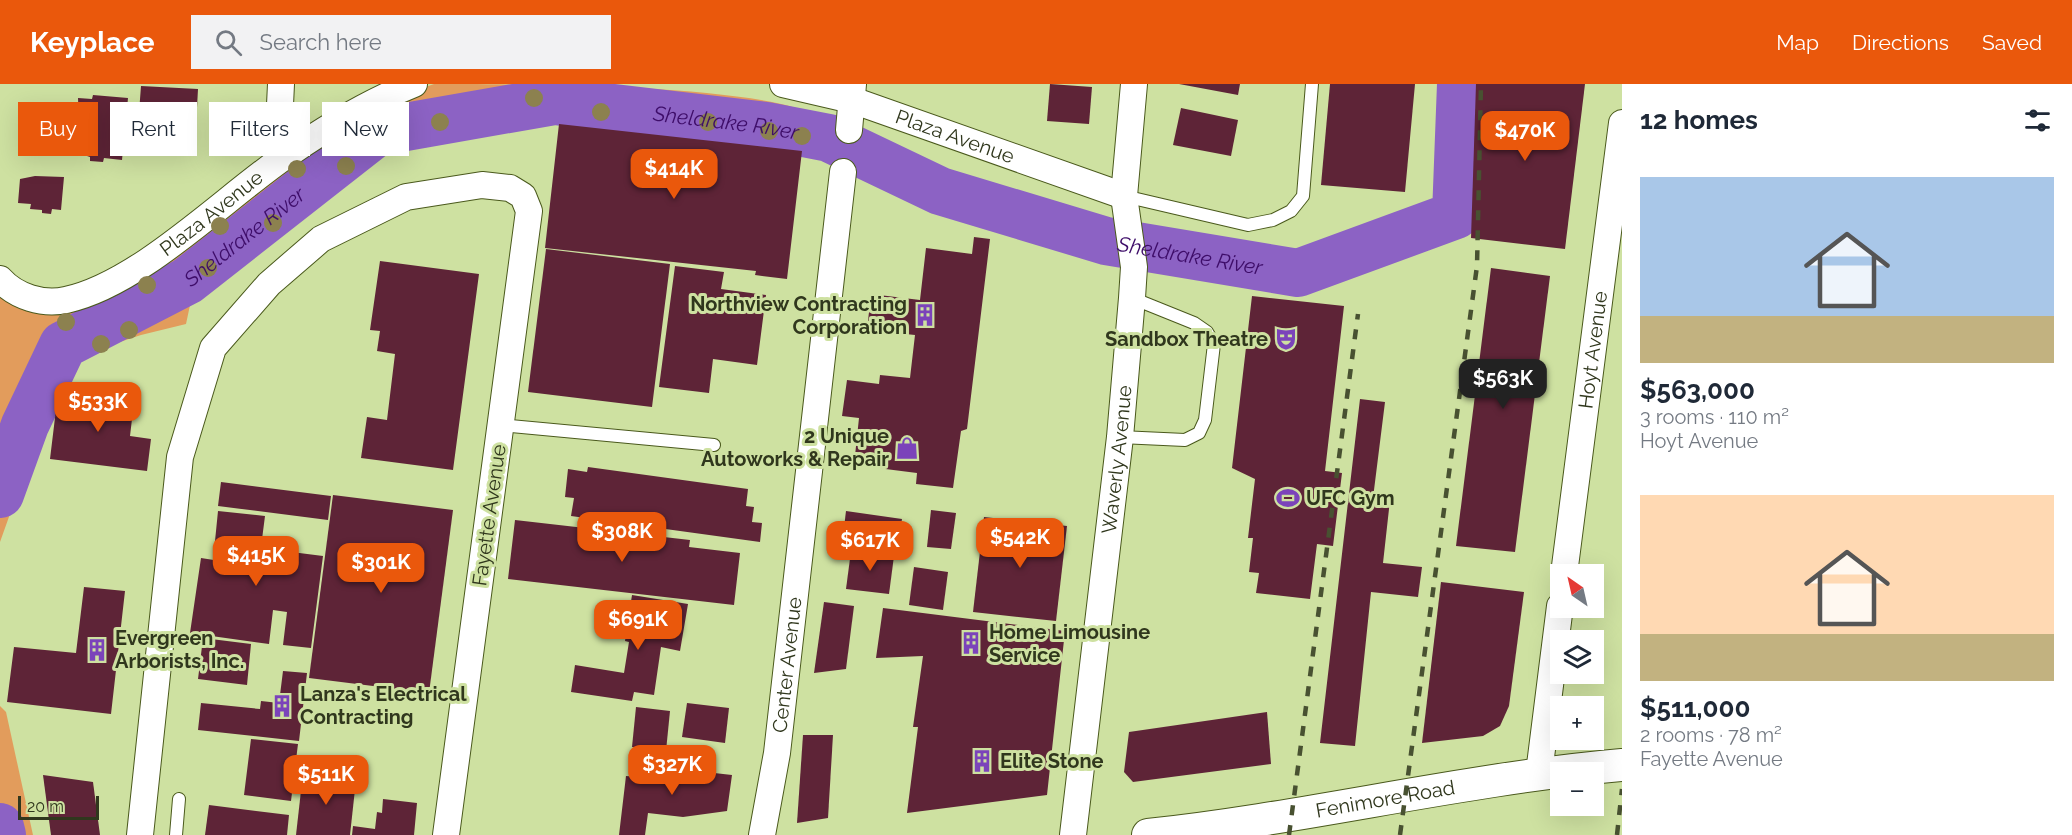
<!DOCTYPE html>
<html lang="en">
<head>
<meta charset="utf-8">
<style>
  body { margin:0; font-family:Raleway,sans-serif; background:#f2f2f3; color:#1f2937; height:100vh; display:flex; flex-direction:column; font-size:22px; white-space:nowrap }
  * { box-sizing:border-box; margin:0 }
  p { font-size:20px; color:#747a83 }
  .icon { flex:none; width:33px; height:33px; fill:none; stroke:currentColor; stroke-width:2; stroke-linecap:round; stroke-linejoin:round }
  .map { position:relative; flex:1; overflow:hidden }
  .sheet { display:flex; flex-direction:column; background:#fff; width:450px }
  .sheet>* { flex:none }
  .hud { position:absolute; left:18px; top:18px; width:570px; height:54px; display:flex; gap:12px }
  .needle { width:39px; rotate:326deg }
  .tools { position:absolute; left:1550px; top:480px; display:grid; gap:12px }
  .tools a { display:grid; place-items:center; width:54px; height:54px; border-radius:0px; background:#fff; box-shadow:0 6px 24px #0002; font-size:30px }
  .scale { position:absolute; left:18px; bottom:15px; width:81px; box-sizing:border-box; padding-left:6px; border:3px solid #30371d; border-top:0; font-size:16px; line-height:21px; white-space:nowrap; color:#30371d; -webkit-text-stroke:4px #cee1a1; paint-order:stroke }
  .price { position:absolute; translate:-50% -51px; padding:0 14px; border-radius:12px; background:#ea580c; color:#fff; font-size:20px; line-height:39px; filter:drop-shadow(0 2px 3px #0008) }
  .price::after { content:''; position:absolute; left:50%; top:36px; width:18px; height:14px; margin-left:-9px; background:inherit; clip-path:polygon(0 0,100% 0,50% 100%) }
  .price.active { background:#222; color:#fff }
  ul { padding:0; list-style:none }
  li { display:grid; align-content:center; gap:12px; height:318px; padding:0 18px }
  li span { display:grid; place-items:center; height:186px; border-radius:0px; color:#555 }
  li>.icon { margin-inline-start:auto }
  span .icon { width:108px; height:108px; fill:#fffc; stroke-width:1 }
  li b { font-size:26px }
  h2 { display:flex; justify-content:space-between; align-items:center; height:72px; padding:0 18px; font-size:26px }
  .pill { padding:0 21px; border-radius:0px; background:#fff; box-shadow:0 6px 24px #0002; font-size:21px; line-height:54px }
  .pill.active { background:#ea580c; color:#fff }
  header { display:flex; align-items:center; gap:36px; box-sizing:border-box; height:84px; padding:0 30px; background:#ea580c; color:#fff }
  header strong { font-size:28px }
  nav { display:flex; gap:33px; margin-inline-start:auto; font-size:21px }
  .search { width:420px; height:54px; background:#f2f2f3; display:flex; align-items:center; gap:15px; box-sizing:border-box; padding:0 21px; border-radius:0px; color:#747a83; font-size:22px }
  main { display:flex; flex:1; min-height:0 }
  .map>svg:first-child { display:block }
  .green { fill:#e29c5c }
  .lines { fill:none; stroke-linecap:round; stroke-linejoin:round }
  .river { stroke:#8c62c4; stroke-width:48 }
  .building { fill:#5e2437 }
  .service-casing { stroke:#4a591c; stroke-width:14 }
  .minor-casing { stroke:#4a591c; stroke-width:28 }
  .tertiary-casing { stroke:#4a591c; stroke-width:34 }
  .service { stroke:#fff; stroke-width:12 }
  .minor { stroke:#fff; stroke-width:26 }
  .tertiary { stroke:#fff; stroke-width:32 }
  .rail { stroke:#485131; stroke-width:4.5; stroke-dasharray:10 10; stroke-linecap:butt }
  .tree { fill:#8c814f }
  .labels { text-anchor:middle; dominant-baseline:central; stroke-width:6; stroke-linejoin:round; paint-order:stroke }
  .street-label { font-size:20px; fill:#30371d; stroke:#cee1a1 }
  .poi-label { font-size:20px; font-weight:bold; fill:#30371d; stroke:#cee1a1; text-anchor:start }
  .water-label { font-size:21px; font-style:italic; fill:#3e0d69; stroke:#cee1a1 }
</style>
</head>
<body>
<header>
<strong>Keyplace</strong>
<div class="search"><svg class="icon" aria-label="search" viewBox="0 0 24 24"><circle cx="10" cy="10" r="6"/><path d="M15 15l6 6"/></svg>Search here</div>
<nav><a>Map</a><a>Directions</a><a>Saved</a></nav>
</header>
<main>
<div class="map">
<svg width="1622" height="751" viewBox="0 0 1622 751">
  <rect width="100%" height="100%" fill="#cee1a1"/>
  <!-- green -->
  <g class="green">
    <path d="M434,0c76,0 329,0 381,32 13,13 15,34 19,51l-28,-25 -247,-30 -175,37 -191,142 -7,33 -45,11 -76,25 -65,182v-247l35,18 54,-11 280,-195z"/>
    <path d="M0,622l6,6 27,123h-33z"/>
  </g>
  <g class="lines">
    <!-- river -->
    <g class="river">
      <path id="s1" d="M0,410l25,-69 38,-80 124,-64 190,-149 177,-31 213,25 62,12 111,53 166,50 192,32 158,-58 5,-131"/>
      <path d="M0,743l2,8"/>
    </g>
  </g>
  <!-- building -->
  <g class="building">
    <path d="M1050,0l42,3 -3,37 -42,-3z"/>
    <path d="M1179,0h61l-2,11z"/>
    <path d="M1330,0h85l-10,108 -84,-7z"/>
    <path d="M1476,0h109l-20,165 -94,-11z"/>
    <path d="M141,2l57,3 -2,37 -20,-1 -1,16 -38,-2z"/>
    <path d="M93,11l35,3 -6,62 -18,-2 -1,4 -13,-1v-4l-3,-1 3,-31 -11,-1 -1,-26 14,1z"/>
    <path d="M1181,24l57,12 -7,36 -58,-11z"/>
    <path d="M559,40l243,27 -15,128 -32,-4 1,-4 -211,-23z"/>
    <path d="M35,92l29,1 -3,33 -9,-1 -1,5 -9,-1v-3l-12,-1 1,-5 -13,-1 2,-24z"/>
    <path d="M974,153l16,2 -23,190 -6,2 -8,57 -37,-4 1,-11 -63,-8 5,-47 -17,-2 5,-36 32,4 1,-9 30,3 5,-43 -48,-5 4,-36 49,6 6,-52 46,6z"/>
    <path d="M546,165l124,15 -18,143 -124,-15z"/>
    <path d="M380,177l99,13 -26,196 -92,-12 6,-41 20,3 8,-66 -18,-3 3,-20 -10,-1z"/>
    <path d="M675,182l49,6 -3,17 45,6 -9,70 -44,-6 -4,34 -50,-6z"/>
    <path d="M1491,184l59,8 -35,276 -59,-6z"/>
    <path d="M1252,212l92,10 -19,165 17,2 -9,73 -16,-2 -7,55 -54,-6 3,-20 -10,-1 4,-34h-5l7,-59 -23,-11z"/>
    <path d="M58,309l76,9 -4,34 21,3 -4,32 -97,-12z"/>
    <path d="M1360,315l25,3 -12,96 17,2 -7,63 39,4 -4,30 -47,-5 -16,154 -35,-3z"/>
    <path d="M588,383l160,22 -2,17 8,1 -2,15 10,1 -2,19 -189,-26 3,-18 -9,-1 3,-28 19,3z"/>
    <path d="M221,398l110,14 -3,24 -110,-14z"/>
    <path d="M333,411l120,15 -24,183 -120,-15z"/>
    <path d="M931,426l25,3 -5,36 -24,-2z"/>
    <path d="M218,427l47,5 -4,31 -24,-2 86,11 -12,92 -28,-3 4,-33 -14,-2 -4,34 -79,-11 11,-75 32,5 2,-19 -20,-3z"/>
    <path d="M846,427l56,8 -4,24 -55,-7z"/>
    <path d="M984,433l83,9 -11,95 -83,-9z"/>
    <path d="M515,436l175,20 -1,7 51,6 -6,52 -226,-26z"/>
    <path d="M851,467l43,5 -5,38 -43,-5z"/>
    <path d="M914,483l34,5 -5,38 -34,-5z"/>
    <path d="M1441,498l83,10 -15,114 -9,20 -17,10 -61,7z"/>
    <path d="M84,503l41,4 -14,123 -104,-12 7,-55 62,6z"/>
    <path d="M632,511l56,9 -8,47 -19,-4 -7,48 -20,-3 -2,9 -61,-9 4,-27 49,8 5,-31 -4,-1z"/>
    <path d="M824,518l30,4 -8,63 -32,4z"/>
    <path d="M883,524l182,23 -18,164 -140,18 11,-86h-5l10,-71 -47,2z"/>
    <path d="M203,554l48,6 -4,41 -49,-6z"/>
    <path d="M283,587l24,2 -8,68 -101,-11 3,-27 59,6 1,-8 18,2z"/>
    <path d="M687,619l42,5 -4,35 -43,-6z"/>
    <path d="M636,623l34,4 -4,40 -34,-4z"/>
    <path d="M1267,628l4,52 -138,18 -9,-10 5,-40z"/>
    <path d="M803,651h30l-5,83 -31,5z"/>
    <path d="M251,655l47,5 -7,57 -47,-6z"/>
    <path d="M652,682l80,9 -5,36 -44,6 -35,-4 -3,22h-26l7,-59 24,2z"/>
    <path d="M303,689l53,7 -6,55h-54z"/>
    <path d="M43,691l50,7 7,53h-49z"/>
    <path d="M383,715l34,4 -3,32h-62l1,-9 22,3 2,-17 5,1z"/>
    <path d="M209,721l80,10 -2,20h-82z"/>
  </g>
  <g class="lines">
    <!-- service casing -->
    <g class="service-casing">
      <g id="service">
        <path d="M1124,112l124,29 25,-5 18,-9 12,-15 9,-112"/>
        <path d="M501,341l213,20"/>
        <path d="M1120,353l65,3 14,-7 6,-13 9,-76 -7,-12 -13,-9 -62,-25"/>
        <path d="M176,751l3,-36"/>
      </g>
    </g>
    <!-- minor casing -->
    <g class="minor-casing">
      <g id="minor">
        <path d="M281,0l-1,21 7,50"/>
        <path id="s2" d="M783,0l69,16 272,96"/>
        <path d="M849,46l4,-46"/>
        <path id="s3" d="M0,195c16,18 43,26 66,21 74,-16 158,-102 221,-145 40,-28 82,-53 127,-71"/>
        <path id="s4" d="M1564,490l58,-451"/>
        <path d="M1539,689l21,-167"/>
        <path d="M140,751l40,-378 33,-109 56,-64 52,-45 85,-42 76,-12 28,3 13,8 6,15 -83,624"/>
        <path id="s5" d="M762,751l15,-82 66,-581"/>
        <path id="s6" d="M1073,751l47,-398 12,-139 2,-31 -10,-71 10,-112"/>
      </g>
    </g>
    <!-- tertiary casing -->
    <g class="tertiary-casing">
      <g id="tertiary">
        <path id="s7" d="M1148,751c159,-17 315,-56 474,-70"/>
      </g>
    </g>
    <!-- service -->
    <use href="#service" class="service"/>
    <!-- minor -->
    <use href="#minor" class="minor"/>
    <!-- tertiary -->
    <use href="#tertiary" class="tertiary"/>
    <!-- rail -->
    <g class="rail">
      <path d="M1289,751l69,-521"/>
      <path d="M1400,751l77,-569 4,-182"/>
      <path d="M1617,751l5,-46"/>
    </g>
  </g>
  <!-- trees -->
  <g class="tree">
    <circle cx="534" cy="14" r="9"/>
    <circle cx="601" cy="28" r="9"/>
    <circle cx="370" cy="38" r="9"/>
    <circle cx="440" cy="38" r="9"/>
    <circle cx="708" cy="38" r="9"/>
    <circle cx="769" cy="47" r="9"/>
    <circle cx="802" cy="52" r="9"/>
    <circle cx="346" cy="82" r="9"/>
    <circle cx="297" cy="85" r="9"/>
    <circle cx="273" cy="139" r="9"/>
    <circle cx="220" cy="142" r="9"/>
    <circle cx="208" cy="184" r="9"/>
    <circle cx="147" cy="201" r="9"/>
    <circle cx="66" cy="238" r="9"/>
    <circle cx="129" cy="246" r="9"/>
    <circle cx="101" cy="260" r="9"/>
  </g>
  <!-- icons -->
  <defs>
    <g id="building-bare" transform="scale(1.8)"><path d="M-4-6H4V6H1V3H-1V6H-4ZM-2.5-4.3h1.7v1.8h-1.7ZM.8-4.3h1.7v1.8H.8ZM-2.5-1h1.7V.8h-1.7ZM.8-1h1.7V.8H.8Z" fill="#7b43ba" stroke="#cee1a1" stroke-width="2.5" paint-order="stroke"/></g>
    <g id="theatre-bare" transform="scale(1.8)"><path d="M-5-5.5Q0-4 5-5.5V0Q5 5 0 6Q-5 5-5 0ZM-3.3-2.5H-1v1.5H-3.3ZM1-2.5H3.3v1.5H1ZM-2.8 1Q0 5.5 2.8 1Z" fill="#7b43ba" stroke="#cee1a1" stroke-width="2.5" paint-order="stroke"/></g>
    <g id="shop-bare" transform="scale(1.8)"><path d="M-5-2.5h2.3a2.7 3.5 0 0 1 5.4 0H5L5.5 6h-11ZM-1.5-2.5h3a1.5 2.3 0 0 0-3 0Z" fill="#7b43ba" stroke="#cee1a1" stroke-width="2.5" paint-order="stroke"/></g>
    <g id="stadium-bare" transform="scale(1.8)"><path d="M0-5a6.5 5 0 1 0 0 10a6.5 5 0 1 0 0-10ZM-3.5-1.8h7v3.6h-7Z" fill="#7b43ba" stroke="#cee1a1" stroke-width="2.5" paint-order="stroke"/></g>
  </defs>
  <g fill-rule="evenodd">
    <use href="#building-bare" x="925" y="231"/>
    <use href="#theatre-bare" x="1286" y="255"/>
    <use href="#shop-bare" x="907" y="364"/>
    <use href="#stadium-bare" x="1288" y="414"/>
    <use href="#building-bare" x="971" y="559"/>
    <use href="#building-bare" x="97" y="566"/>
    <use href="#building-bare" x="282" y="622"/>
    <use href="#building-bare" x="982" y="677"/>
  </g>
  <g class="labels">
    <!-- street labels -->
    <g class="street-label">
      <text stroke="none"><textPath href="#s2" startOffset="180">Plaza Avenue</textPath></text>
      <text stroke="none"><textPath href="#s3" startOffset="243">Plaza Avenue</textPath></text>
      <text stroke="none"><textPath href="#s4" startOffset="226">Hoyt Avenue</textPath></text>
      <text stroke="none"><textPath href="#s6" startOffset="378">Waverly Avenue</textPath></text>
      <text transform="translate(489 431) rotate(-82)">Fayette Avenue</text>
      <text stroke="none"><textPath href="#s5" startOffset="172">Center Avenue</textPath></text>
      <text stroke="none"><textPath href="#s7" startOffset="240">Fenimore Road</textPath></text>
    </g>
    <!-- poi labels -->
    <g class="poi-label">
      <text x="907" y="220" text-anchor="end">Northview Contracting<tspan x="907" dy="23">Corporation</tspan></text>
      <text x="1268" y="255" text-anchor="end">Sandbox Theatre</text>
      <text x="889" y="352" text-anchor="end">2 Unique<tspan x="889" dy="23">Autoworks &amp; Repair</tspan></text>
      <text x="1306" y="414">UFC Gym</text>
      <text x="989" y="548">Home Limousine<tspan x="989" dy="23">Service</tspan></text>
      <text x="115" y="554">Evergreen<tspan x="115" dy="23">Arborists, Inc.</tspan></text>
      <text x="300" y="610">Lanza's Electrical<tspan x="300" dy="23">Contracting</tspan></text>
      <text x="1000" y="677">Elite Stone</text>
    </g>
    <!-- water labels -->
    <g class="water-label">
      <text stroke="none"><textPath href="#s1" startOffset="896">Sheldrake River</textPath></text>
      <text stroke="none"><textPath href="#s1" startOffset="374">Sheldrake River</textPath></text>
      <text stroke="none"><textPath href="#s1" startOffset="1382">Sheldrake River</textPath></text>
    </g>
  </g>
</svg>
<div class="tools">
<a><svg class="needle" viewBox="-14 -14 28 28"><path d="M0-13l5 13h-10z" fill="#e53935"/><path d="M0 13l5-13h-10z" fill="#747a83"/></svg></a>
<a><svg class="icon" aria-label="layers" viewBox="0 0 24 24"><path d="M12 4l9 5-9 5-9-5zM3 14l9 5 9-5"/></svg></a>
<a>+</a>
<a>−</a>
</div>
<div class="scale">20 m</div>
<b class="price" style="left:1525px;top:78px">$470K</b>
<b class="price" style="left:674px;top:116px">$414K</b>
<b class="price active" style="left:1503px;top:326px">$563K</b>
<b class="price" style="left:98px;top:349px">$533K</b>
<b class="price" style="left:622px;top:479px">$308K</b>
<b class="price" style="left:1020px;top:485px">$542K</b>
<b class="price" style="left:870px;top:488px">$617K</b>
<b class="price" style="left:256px;top:503px">$415K</b>
<b class="price" style="left:381px;top:510px">$301K</b>
<b class="price" style="left:638px;top:567px">$691K</b>
<b class="price" style="left:672px;top:712px">$327K</b>
<b class="price" style="left:326px;top:722px">$511K</b>
<div class="hud">
<a class="pill active">Buy</a>
<a class="pill">Rent</a>
<a class="pill">Filters</a>
<a class="pill">New</a>
</div>
</div>
<section class="sheet">
<h2>12 homes<svg class="icon" aria-label="filters" viewBox="0 0 24 24"><path d="M4 7h16M4 17h16"/><circle cx="9" cy="7" r="2"/><circle cx="15" cy="17" r="2"/></svg></h2>
<ul>
<li><span style="background:linear-gradient(#a9c7e8 75%,#c2b280 0)"><svg class="icon" aria-label="home" viewBox="0 0 24 24"><path d="M3 11l9-7 9 7M6 9v11h12V9"/></svg></span><div><b>$563,000</b><p>3 rooms · 110 m²</p><p>Hoyt Avenue</p></div></li>
<li><span style="background:linear-gradient(#ffd9b3 75%,#c2b280 0)"><svg class="icon" aria-label="home" viewBox="0 0 24 24"><path d="M3 11l9-7 9 7M6 9v11h12V9"/></svg></span><div><b>$511,000</b><p>2 rooms · 78 m²</p><p>Fayette Avenue</p></div></li>
</ul>
</section>
</main>
</body>
</html>
